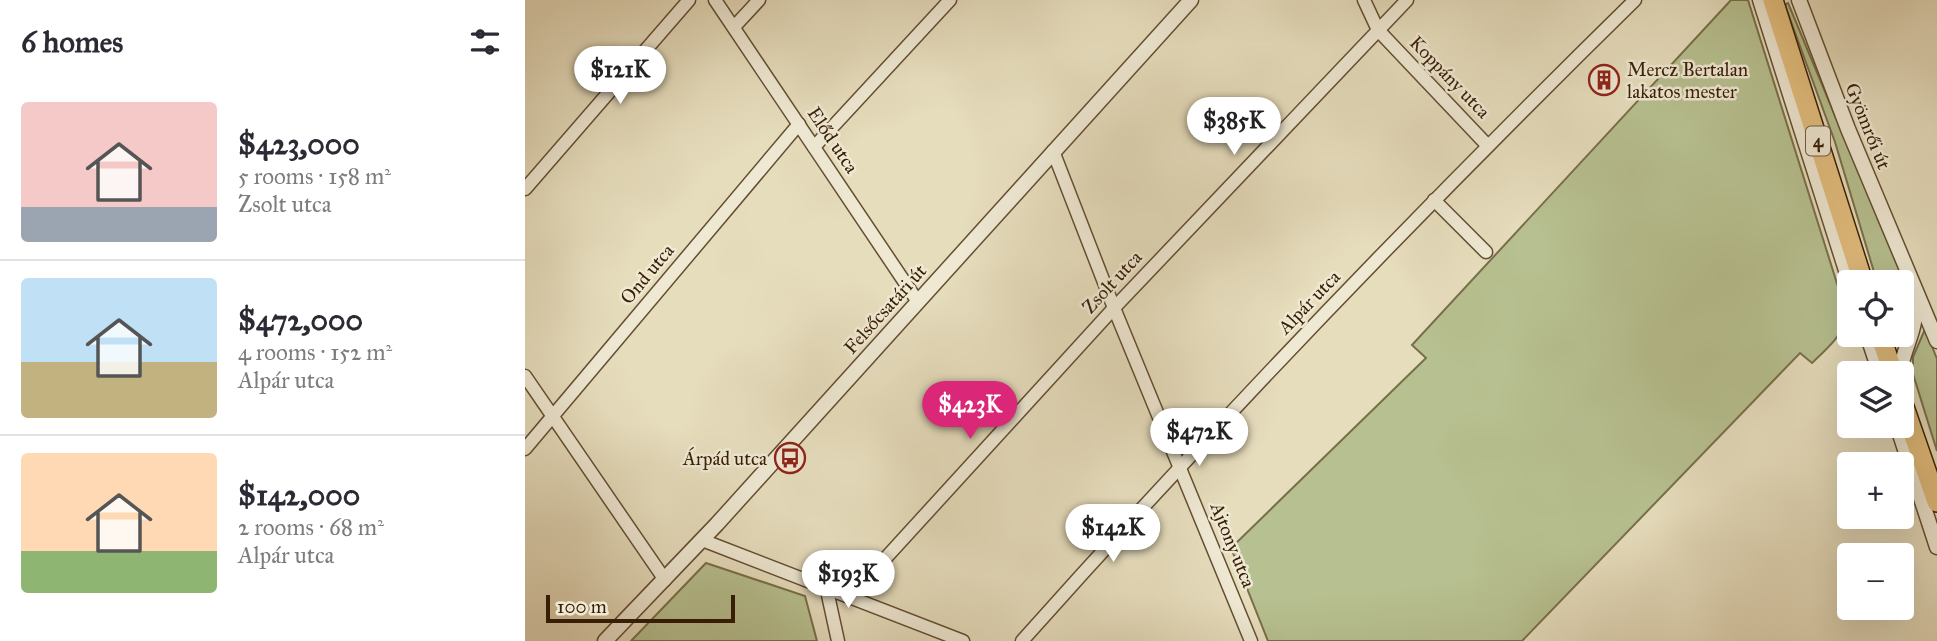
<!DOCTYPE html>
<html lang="en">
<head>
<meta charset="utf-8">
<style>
  body { margin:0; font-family:"IM FELL Great Primer",serif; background:#f2f2f3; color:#2b2b33; height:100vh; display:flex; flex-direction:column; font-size:26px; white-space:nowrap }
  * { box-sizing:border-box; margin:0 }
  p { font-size:23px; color:#7c7c81 }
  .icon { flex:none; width:38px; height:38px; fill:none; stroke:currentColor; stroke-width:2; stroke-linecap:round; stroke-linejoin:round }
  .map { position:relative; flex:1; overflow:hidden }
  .drawer { display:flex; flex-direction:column; background:#fff; width:525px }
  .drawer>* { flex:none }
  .controls { position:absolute; left:1312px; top:270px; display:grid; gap:14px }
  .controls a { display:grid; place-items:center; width:77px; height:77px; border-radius:7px; background:#fff; box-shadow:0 7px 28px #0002; font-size:35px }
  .scale { position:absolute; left:21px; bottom:18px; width:189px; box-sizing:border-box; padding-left:7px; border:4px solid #381e04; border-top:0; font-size:19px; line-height:24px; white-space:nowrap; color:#381e04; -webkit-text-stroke:5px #efe9d4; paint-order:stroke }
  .price { position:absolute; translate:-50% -60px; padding:0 16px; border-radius:24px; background:#fff; color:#222; font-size:23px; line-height:46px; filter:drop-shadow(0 2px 4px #0008) }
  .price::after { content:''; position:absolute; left:50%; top:42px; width:21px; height:16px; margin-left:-10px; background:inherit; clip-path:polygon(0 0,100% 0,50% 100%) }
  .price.on { background:#db2777; color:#fff }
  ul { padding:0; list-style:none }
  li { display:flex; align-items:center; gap:21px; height:175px; padding:0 21px }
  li+li { border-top:2px solid #e1e1e2 }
  li span { display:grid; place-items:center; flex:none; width:196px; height:140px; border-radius:7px; color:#555 }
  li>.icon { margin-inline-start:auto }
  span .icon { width:84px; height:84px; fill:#fffc; stroke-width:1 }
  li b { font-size:30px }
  h2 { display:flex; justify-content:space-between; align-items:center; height:84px; padding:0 21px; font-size:30px }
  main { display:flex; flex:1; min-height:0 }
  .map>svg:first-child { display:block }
  .green { fill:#b7c090; stroke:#786f4a; stroke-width:2 }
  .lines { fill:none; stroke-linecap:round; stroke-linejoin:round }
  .minor-casing { stroke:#644e32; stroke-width:15 }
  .tertiary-casing { stroke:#644e32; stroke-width:17 }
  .primary-casing { stroke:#381e04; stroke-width:22 }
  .minor { stroke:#efe9d4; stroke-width:12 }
  .tertiary { stroke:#efe9d4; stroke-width:14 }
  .primary { stroke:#e3be7e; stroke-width:19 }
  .labels { text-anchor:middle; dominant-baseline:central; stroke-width:5; stroke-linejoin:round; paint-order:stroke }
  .shield { fill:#efe9d4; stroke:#6f5b42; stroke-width:2 }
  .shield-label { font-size:18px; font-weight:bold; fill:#381e04 }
  .poi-label { font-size:19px; fill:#381e04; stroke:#efe9d4; text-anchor:start }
  .street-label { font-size:19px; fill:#381e04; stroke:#efe9d4 }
</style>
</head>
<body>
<main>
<section class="drawer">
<h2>6 homes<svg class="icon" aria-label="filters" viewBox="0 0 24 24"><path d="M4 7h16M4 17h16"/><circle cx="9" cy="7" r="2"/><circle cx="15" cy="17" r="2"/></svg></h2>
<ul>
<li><span style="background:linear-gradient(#f6c9c9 75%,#9aa5b1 0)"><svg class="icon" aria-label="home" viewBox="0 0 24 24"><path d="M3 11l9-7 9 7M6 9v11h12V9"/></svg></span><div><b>$423,000</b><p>5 rooms · 158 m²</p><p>Zsolt utca</p></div></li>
<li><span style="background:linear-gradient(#bfe0f5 60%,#c2b280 0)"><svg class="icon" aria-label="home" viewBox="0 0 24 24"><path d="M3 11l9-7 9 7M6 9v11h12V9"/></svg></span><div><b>$472,000</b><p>4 rooms · 152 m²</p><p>Alpár utca</p></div></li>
<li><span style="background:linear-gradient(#ffd9b3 70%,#8fb573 0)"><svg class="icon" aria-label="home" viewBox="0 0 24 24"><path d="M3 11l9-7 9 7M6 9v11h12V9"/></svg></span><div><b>$142,000</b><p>2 rooms · 68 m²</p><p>Alpár utca</p></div></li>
</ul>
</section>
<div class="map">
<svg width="1412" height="641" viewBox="0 0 1412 641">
  <rect width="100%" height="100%" fill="#e6ddbd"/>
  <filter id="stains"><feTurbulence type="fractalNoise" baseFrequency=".00286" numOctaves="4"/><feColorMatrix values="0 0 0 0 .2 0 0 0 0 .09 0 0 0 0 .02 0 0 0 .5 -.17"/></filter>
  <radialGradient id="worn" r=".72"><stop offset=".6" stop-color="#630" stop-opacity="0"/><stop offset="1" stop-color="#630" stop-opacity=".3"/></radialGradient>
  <!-- green -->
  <g class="green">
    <path d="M1206,0h17l97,309c0,27 -15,36 -33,54l-12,-10 -278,288h-254l-37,-93 195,-190 -14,-13z"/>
    <path d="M1263,3l114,273c7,24 4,45 -2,70l-5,-12h7v-52h-25l-42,-140 -50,-137z"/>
    <path d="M1400,329l12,30v92l-24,-77v-17z"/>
    <path d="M181,563l99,33 12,45h-186z"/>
  </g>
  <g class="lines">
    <!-- minor casing -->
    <g class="minor-casing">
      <g id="minor">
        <path d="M190,0l203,302"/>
        <path d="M839,0l14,30 109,115"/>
        <path d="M209,27l25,-27"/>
        <path d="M289,147l136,-147"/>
        <path d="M528,151l61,157 137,333"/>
        <path d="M0,189l164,-189"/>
        <path d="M909,200l52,52"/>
        <path d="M0,376l140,204"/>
        <path d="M0,449l274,-325"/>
        <path d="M177,540l261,101"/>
        <path d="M301,586l12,55"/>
        <path d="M326,596l263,-288 293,-308"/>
        <path d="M497,641c197,-221 402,-434 613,-641"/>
      </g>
    </g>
    <!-- tertiary casing -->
    <g class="tertiary-casing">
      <g id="tertiary">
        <path d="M1235,0l90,283"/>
        <path d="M1274,0l49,129 89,212"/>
        <path d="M1342,334l13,39"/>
        <path d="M1375,373c3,-27 21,-48 13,-76"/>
        <path d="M1372,425l40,122"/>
        <path d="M80,641l112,-117 474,-524"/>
      </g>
    </g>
    <!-- primary casing -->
    <g class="primary-casing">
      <g id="primary">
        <path d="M1248,0l90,282"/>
        <path d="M1355,334l13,39"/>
        <path d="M1377,401l35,101"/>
      </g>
    </g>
    <!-- minor -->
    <use href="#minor" class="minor"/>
    <!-- tertiary -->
    <use href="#tertiary" class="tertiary"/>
    <!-- primary -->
    <use href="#primary" class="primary"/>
  </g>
  <!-- icons -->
  <defs>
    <g id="building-ring" transform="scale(1.575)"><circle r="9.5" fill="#efe9d4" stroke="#8f2418" stroke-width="1.5"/><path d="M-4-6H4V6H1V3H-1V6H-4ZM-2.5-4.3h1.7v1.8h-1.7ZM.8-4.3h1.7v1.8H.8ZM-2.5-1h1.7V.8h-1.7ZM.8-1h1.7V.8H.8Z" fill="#8f2418"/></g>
    <g id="bus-ring" transform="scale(1.575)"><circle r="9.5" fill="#efe9d4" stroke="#8f2418" stroke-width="1.5"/><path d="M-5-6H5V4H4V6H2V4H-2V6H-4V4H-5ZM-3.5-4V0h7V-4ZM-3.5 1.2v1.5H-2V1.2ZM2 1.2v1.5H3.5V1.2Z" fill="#8f2418"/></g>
  </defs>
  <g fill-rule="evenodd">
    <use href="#building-ring" x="1079" y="80"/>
    <use href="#bus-ring" x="265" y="458"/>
  </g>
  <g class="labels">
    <!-- shield labels -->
    <rect class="shield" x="1281" y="126.5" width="24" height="29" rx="5"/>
    <g class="shield-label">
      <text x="1293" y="141">4</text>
    </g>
    <!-- poi labels -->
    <g class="poi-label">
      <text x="1102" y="69">Mercz Bertalan<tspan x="1102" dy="22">lakatos mester</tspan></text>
      <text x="242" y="458" text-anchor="end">Árpád utca</text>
    </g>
    <!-- street labels -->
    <g class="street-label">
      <text transform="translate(925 77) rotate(46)">Koppány utca</text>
      <text transform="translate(1343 126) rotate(68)">Gyömrői út</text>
      <text transform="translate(308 140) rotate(56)">Előd utca</text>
      <text transform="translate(122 274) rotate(-50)">Ond utca</text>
      <text transform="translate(587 282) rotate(-47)">Zsolt utca</text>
      <text transform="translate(784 302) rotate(-46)">Alpár utca</text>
      <text transform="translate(360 309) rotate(-48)">Felsőcsatári út</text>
      <text transform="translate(708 545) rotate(68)">Ajtony utca</text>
    </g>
  </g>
  <rect width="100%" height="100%" filter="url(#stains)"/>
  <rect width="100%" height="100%" fill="url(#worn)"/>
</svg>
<div class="controls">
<a><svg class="icon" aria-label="locate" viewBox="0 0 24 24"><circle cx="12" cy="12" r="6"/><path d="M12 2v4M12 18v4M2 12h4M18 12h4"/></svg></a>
<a><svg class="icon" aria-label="layers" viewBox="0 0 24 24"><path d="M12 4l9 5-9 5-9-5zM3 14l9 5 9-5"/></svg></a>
<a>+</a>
<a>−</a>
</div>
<div class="scale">100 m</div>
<b class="price" style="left:95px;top:106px">$121K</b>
<b class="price" style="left:709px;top:157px">$385K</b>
<b class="price on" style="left:445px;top:441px">$423K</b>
<b class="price" style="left:674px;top:468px">$472K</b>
<b class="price" style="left:588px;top:564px">$142K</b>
<b class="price" style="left:323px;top:610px">$193K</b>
</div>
</main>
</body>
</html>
